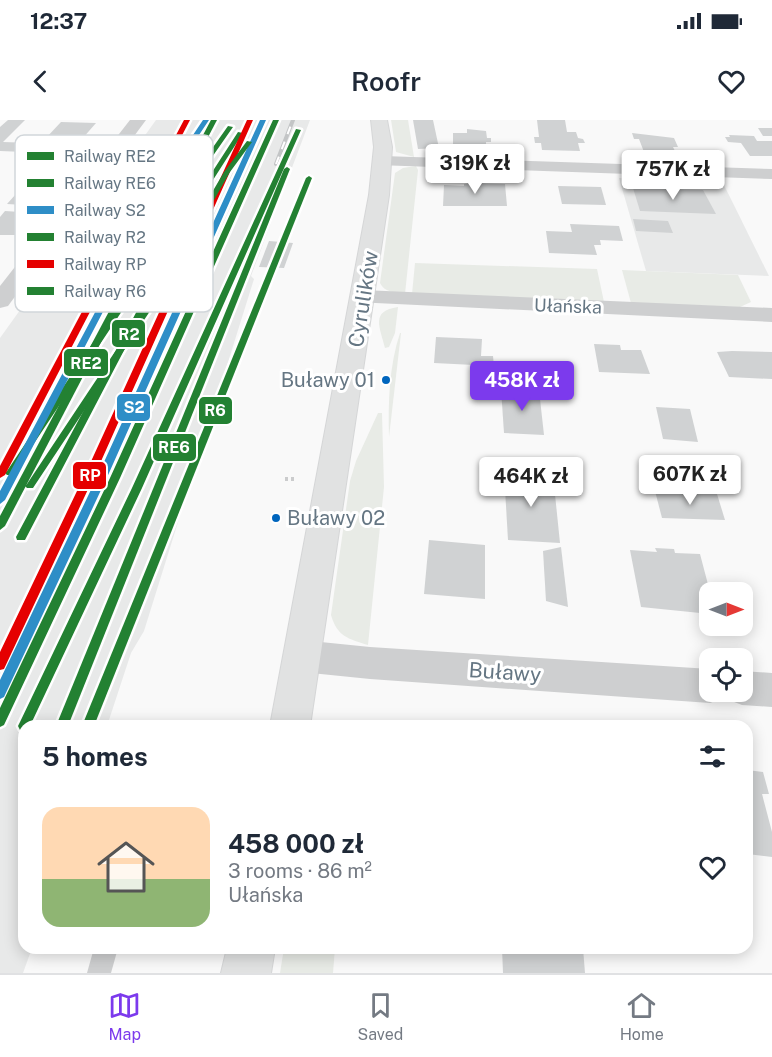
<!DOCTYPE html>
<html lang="en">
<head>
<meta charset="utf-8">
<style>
  body { margin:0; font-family:"Public Sans",sans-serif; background:#f6f6f7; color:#1f2937; height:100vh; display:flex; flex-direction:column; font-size:22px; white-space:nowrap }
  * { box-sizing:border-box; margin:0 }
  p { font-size:20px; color:#747a83 }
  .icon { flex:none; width:33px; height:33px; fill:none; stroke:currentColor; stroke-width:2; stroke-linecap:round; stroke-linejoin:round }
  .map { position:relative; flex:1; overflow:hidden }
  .sheet { position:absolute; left:18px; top:600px; width:735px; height:234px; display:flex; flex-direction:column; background:#fff; border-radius:18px; box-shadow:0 3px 15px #0003 }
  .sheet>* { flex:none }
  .needle { width:39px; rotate:90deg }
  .controls { position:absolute; left:699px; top:462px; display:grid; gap:12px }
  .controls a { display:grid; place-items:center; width:54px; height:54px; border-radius:12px; background:#fff; box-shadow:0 3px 15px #0003; font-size:30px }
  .price { position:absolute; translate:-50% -51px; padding:0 14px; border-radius:6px; background:#fff; color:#222; font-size:20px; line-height:39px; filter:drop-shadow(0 2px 3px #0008) }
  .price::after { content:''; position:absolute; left:50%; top:36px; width:18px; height:14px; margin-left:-9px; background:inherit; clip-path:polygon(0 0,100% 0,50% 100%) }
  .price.on { background:#7c3aed; color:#fff }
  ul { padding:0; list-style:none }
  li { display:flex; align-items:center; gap:18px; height:150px; padding:0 24px }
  li span { display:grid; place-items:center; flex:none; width:168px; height:120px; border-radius:18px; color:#555 }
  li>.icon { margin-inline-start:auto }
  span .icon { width:72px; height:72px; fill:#fffc; stroke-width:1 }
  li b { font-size:26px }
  h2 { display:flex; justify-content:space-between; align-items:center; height:72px; padding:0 24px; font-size:26px }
  .status { display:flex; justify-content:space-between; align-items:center; height:42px; padding:0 30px; background:#fff; direction:ltr }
  .status svg { height:16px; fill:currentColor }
  header { display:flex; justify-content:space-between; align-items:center; height:78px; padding:0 24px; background:#fff; font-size:27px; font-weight:600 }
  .dock { display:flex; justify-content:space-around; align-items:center; height:84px; border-top:2px solid #e0e1e3; background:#fff; font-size:16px; color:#747a83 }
  .dock a { display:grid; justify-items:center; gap:3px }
  .dock .on { color:#7c3aed }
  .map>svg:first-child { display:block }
  .built { fill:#e8e9e9 }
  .green { fill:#e8ebe6 }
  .building { fill:#d0d2d3 }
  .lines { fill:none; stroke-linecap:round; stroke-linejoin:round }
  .secondary-casing { stroke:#d5d6d7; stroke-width:2 }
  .path { stroke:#cbcccd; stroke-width:4; stroke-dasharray:3 3; stroke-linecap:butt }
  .lane { fill:#cecfd0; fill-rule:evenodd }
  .street { fill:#cecfd0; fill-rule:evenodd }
  .secondary { fill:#e1e2e2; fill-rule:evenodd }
  .rail-casing { stroke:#c3c5c6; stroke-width:4 }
  .rail { stroke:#fff; stroke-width:2; stroke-dasharray:8; stroke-linecap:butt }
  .rail-1-casing { stroke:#fff; stroke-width:5 }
  .rail-2-casing { stroke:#fff; stroke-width:5 }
  .rail-3-casing { stroke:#fff; stroke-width:5 }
  .rail-4-casing { stroke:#fff; stroke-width:5 }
  .rail-5-casing { stroke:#fff; stroke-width:5 }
  .rail-6-casing { stroke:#fff; stroke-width:5 }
  .rail-1 { fill:#238132; fill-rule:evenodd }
  .rail-2 { fill:#238132; fill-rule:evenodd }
  .rail-3 { fill:#2e8ec7; fill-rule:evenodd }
  .rail-4 { fill:#238132; fill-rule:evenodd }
  .rail-5 { fill:#e50000; fill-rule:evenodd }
  .rail-6 { fill:#238132; fill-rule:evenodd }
  .bus-dot { fill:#0065bd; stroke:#fff; stroke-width:2 }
  .labels { text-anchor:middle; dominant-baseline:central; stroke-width:6; stroke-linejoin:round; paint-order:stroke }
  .far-street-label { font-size:18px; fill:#657683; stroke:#fff }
  .bus-label { font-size:20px; fill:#657683; stroke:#fff; text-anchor:end }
  .street-label { font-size:21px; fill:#657683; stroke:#fff }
  .key { fill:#fff; stroke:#d1d6da; stroke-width:1.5 }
  .key-label { font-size:16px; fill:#657683 }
  .line-badge { stroke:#fff; stroke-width:2 }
  .badge-label { font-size:16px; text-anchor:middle; font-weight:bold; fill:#fff }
</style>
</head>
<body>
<div class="status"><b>12:37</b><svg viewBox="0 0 49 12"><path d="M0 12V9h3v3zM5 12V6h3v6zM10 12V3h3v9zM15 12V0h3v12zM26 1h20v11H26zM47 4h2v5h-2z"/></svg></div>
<header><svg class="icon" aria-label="back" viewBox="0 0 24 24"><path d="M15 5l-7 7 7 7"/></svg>Roofr<svg class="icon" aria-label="heart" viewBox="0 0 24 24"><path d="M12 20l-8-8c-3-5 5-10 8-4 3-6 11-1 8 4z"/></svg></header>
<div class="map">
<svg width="772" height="853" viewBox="0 0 772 853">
  <rect width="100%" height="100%" fill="#f9f9f9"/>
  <!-- built -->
  <g class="built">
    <path d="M156,0h154l-59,156 3,3 -110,352 -13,22 -24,73h-83v222h8l-9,25h-23v-635z"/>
    <path d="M619,58l103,3 47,95 -123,-5z"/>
  </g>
  <!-- green -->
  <g class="green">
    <path d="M391,0h17l6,37 -18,-5z"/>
    <path d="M416,46l2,4 -13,124c-10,-2 -20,-1 -25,-11l15,-110 8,-5z"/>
    <path d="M415,143l182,6 7,33 -192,-8z"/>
    <path d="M622,150l116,5 13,27 -11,5 -109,-4z"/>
    <path d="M398,187l-3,26 -6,14 -4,1c-5,-21 -15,-37 13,-41z"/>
    <path d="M400,213h1l-12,104c-1,-34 0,-71 11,-104z"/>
    <path d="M378,293h4l2,74 -16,158c-20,-6 -31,-9 -37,-30l19,-134 6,-20z"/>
    <path d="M284,828h51l-2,25h-53z"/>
  </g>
  <!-- building -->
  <g class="building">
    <path d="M8,0h17l-22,22 30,1 -8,9 -25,-1v-24z"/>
    <path d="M413,0h20l6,28 -21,1z"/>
    <path d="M537,0h28l2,12h9l2,6 5,1 2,4h-7l2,8 -38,-1 -1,-7h-6l-1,-6h5z"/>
    <path d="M61,2l35,1 -14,16 -36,-1z"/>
    <path d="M758,8h14v8h-9z"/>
    <path d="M467,9l19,2 1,7h4v4h-5v6l-33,-2v-13h14z"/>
    <path d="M632,13l42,5 4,9h-5l3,6 -32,-1 -5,-13h-5z"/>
    <path d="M729,15l25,1 3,5h15v15h-22l-9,-13 -13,-1 -3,-5h5z"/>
    <path d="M473,63l32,1 2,22h-64l1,-21 20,1v-2z"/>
    <path d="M25,64l25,1 -4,4 9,1 -14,16 -34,-2z"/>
    <path d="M558,66l43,1 5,18 -44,-1z"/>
    <path d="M633,68l70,2 13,24 -76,-3z"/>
    <path d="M5,91l30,2 -18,22h-17v-18z"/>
    <path d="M633,99l35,2 5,12 -37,-2z"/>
    <path d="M570,104l49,2 4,15 -23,-1 1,5h-7l3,10 -48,-2 -3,-22 26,1z"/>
    <path d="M269,121l24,2 -9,25 -25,-1z"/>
    <path d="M436,217l46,2 -1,17h12l1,10 -60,-3z"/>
    <path d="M594,224l26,1 1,5h20l9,24 -51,-2z"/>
    <path d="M732,231l40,1v27l-43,-2 -12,-25z"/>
    <path d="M501,269l38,1 5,45 -40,-2z"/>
    <path d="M656,287l34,2 8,33 -35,-3z"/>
    <path d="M504,352l49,3 7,68 -52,-3z"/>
    <path d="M655,371l62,3 8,26 -63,-2z"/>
    <path d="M429,420l56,5v54l-61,-5z"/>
    <path d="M561,427l7,60 -22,-6 -3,-50z"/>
    <path d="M655,428l19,1 1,4 25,1 10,38v22l-69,-7 -11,-57 27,2z"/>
    <path d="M747,650l16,2 6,22h-7l10,38v25l-25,-3z"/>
    <path d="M502,828h81l2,25h-82z"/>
  </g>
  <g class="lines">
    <!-- secondary casing -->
    <g class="secondary-casing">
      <g id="secondary">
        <path d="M371,0h16l5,27 -3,48 -79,531h-40l99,-531 5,-48z"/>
        <path d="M227,828h48l-4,25h-50z"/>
      </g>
    </g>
    <!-- path -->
    <path class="path" d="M285,359h11"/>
    <!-- lane -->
    <path class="lane" d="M94,828h24l-7,25h-24z"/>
    <!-- street -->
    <g class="street">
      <path d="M130,0h16l-138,186 -8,2v-22z"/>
      <path d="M383,36l389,13v10l-395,-14 -3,-4 3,-4z"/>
      <path d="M363,170l409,18v14l-417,-20 -3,-5 3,-5z"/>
      <path d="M301,520l69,7 340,22v23h32v-21l30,2v34l-30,-2 -13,-5 -3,-8 -3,6 -13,5 -340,-24 -69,-7 -13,-5 -5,-11 5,-11z"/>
    </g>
    <!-- secondary -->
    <use href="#secondary" class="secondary"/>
    <!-- rail casing -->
    <g class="rail-casing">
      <path id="rail" d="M276,44l17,-44"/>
    </g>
    <!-- rail -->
    <use href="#rail" class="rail"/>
    <!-- rail-1 casing -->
    <g class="rail-1-casing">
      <g id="rail-1">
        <path d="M211,0h6l-212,406 -5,4v-14z"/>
        <path d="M273,0h6l-159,358 -116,247 -4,2v-19l110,-230z"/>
      </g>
    </g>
    <!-- rail-2 casing -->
    <g class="rail-2-casing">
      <g id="rail-2">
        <path d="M228,6l5,1 -23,33 -76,133 -121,182h-6l-2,-2 2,-2 119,-178 78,-133z"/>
        <path d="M287,47l3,2 -222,557h-12l228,-557z"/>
      </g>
    </g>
    <!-- rail-3 casing -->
    <g class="rail-3-casing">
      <g id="rail-3">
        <path d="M203,0h6l-28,42 -176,338 -5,4v-13l175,-329z"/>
        <path d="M260,0h6l-157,353 -105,224 -4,2v-19l99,-207z"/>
      </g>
    </g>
    <!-- rail-4 casing -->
    <g class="rail-4-casing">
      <g id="rail-4">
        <path d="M296,9l5,1 -159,358 -112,238h-6v6l-4,-2 -2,-4 2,-4 112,-234z"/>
        <path d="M238,12l5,1 -30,47 -188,360h-8l-1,-3 191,-357z"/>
      </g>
    </g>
    <!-- rail-5 casing -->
    <g class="rail-5-casing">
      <g id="rail-5">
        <path d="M184,0h6l-185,355 -5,3v-12z"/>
        <path d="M247,0h6l-155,348 -94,201 -4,1v-18l88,-184z"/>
      </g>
    </g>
    <!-- rail-6 casing -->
    <g class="rail-6-casing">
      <g id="rail-6">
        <path d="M247,21l5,1 -22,30 -76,133 -121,183h-6l-2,-2 2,-2 119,-179 78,-133z"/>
        <path d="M309,56l3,2 -218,548h-12l224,-548z"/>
      </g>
    </g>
    <!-- rail-1 -->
    <use href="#rail-1" class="rail-1"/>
    <!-- rail-2 -->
    <use href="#rail-2" class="rail-2"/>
    <!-- rail-3 -->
    <use href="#rail-3" class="rail-3"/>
    <!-- rail-4 -->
    <use href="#rail-4" class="rail-4"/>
    <!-- rail-5 -->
    <use href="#rail-5" class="rail-5"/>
    <!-- rail-6 -->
    <use href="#rail-6" class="rail-6"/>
  </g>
  <!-- markers -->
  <g class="bus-dot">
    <circle cx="386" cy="260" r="5"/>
    <circle cx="276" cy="398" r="5"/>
  </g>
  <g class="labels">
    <!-- far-street labels -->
    <g class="far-street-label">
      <text transform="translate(568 186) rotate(2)">Ułańska</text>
    </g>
    <!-- bus labels -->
    <g class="bus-label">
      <text x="375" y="260">Buławy 01</text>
      <text x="287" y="398" text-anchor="start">Buławy 02</text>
    </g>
    <!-- street labels -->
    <g class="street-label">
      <text transform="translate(363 179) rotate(-81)">Cyrulików</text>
      <text transform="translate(505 552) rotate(4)">Buławy</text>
    </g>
  </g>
  <!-- legend -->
  <rect x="15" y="15" width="198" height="177" rx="9" class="key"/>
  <rect x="27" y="32" width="27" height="8" fill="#238132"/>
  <rect x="27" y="59" width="27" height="8" fill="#238132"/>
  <rect x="27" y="86" width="27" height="8" fill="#2e8ec7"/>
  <rect x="27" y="113" width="27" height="8" fill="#238132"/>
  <rect x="27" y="140" width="27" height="8" fill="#e50000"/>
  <rect x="27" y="167" width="27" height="8" fill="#238132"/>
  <g class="key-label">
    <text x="64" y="42">Railway RE2</text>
    <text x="64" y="69">Railway RE6</text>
    <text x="64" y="96">Railway S2</text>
    <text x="64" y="123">Railway R2</text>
    <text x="64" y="150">Railway RP</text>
    <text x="64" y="177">Railway R6</text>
  </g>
  <g class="line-badge">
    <rect x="111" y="199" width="35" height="29" rx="6" fill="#238132"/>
    <rect x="63" y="228" width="46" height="29" rx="6" fill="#238132"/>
    <rect x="116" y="273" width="35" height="29" rx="6" fill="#2e8ec7"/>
    <rect x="198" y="276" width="35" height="29" rx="6" fill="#238132"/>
    <rect x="152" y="313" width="45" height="29" rx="6" fill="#238132"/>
    <rect x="72" y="341" width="35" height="29" rx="6" fill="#e50000"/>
  </g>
  <g class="badge-label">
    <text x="129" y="220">R2</text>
    <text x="86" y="249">RE2</text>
    <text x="134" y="293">S2</text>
    <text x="215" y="296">R6</text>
    <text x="174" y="333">RE6</text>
    <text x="90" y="361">RP</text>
  </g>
</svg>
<div class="controls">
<a><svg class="needle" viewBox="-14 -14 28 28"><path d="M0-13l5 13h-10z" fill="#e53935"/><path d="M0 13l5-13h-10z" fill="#747a83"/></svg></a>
<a><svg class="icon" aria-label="locate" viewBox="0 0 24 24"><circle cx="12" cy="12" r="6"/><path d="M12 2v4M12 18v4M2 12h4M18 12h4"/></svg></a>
</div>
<b class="price" style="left:475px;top:75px">319K zł</b>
<b class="price" style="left:673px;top:81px">757K zł</b>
<b class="price on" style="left:522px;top:292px">458K zł</b>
<b class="price" style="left:690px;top:386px">607K zł</b>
<b class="price" style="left:531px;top:388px">464K zł</b>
<section class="sheet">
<h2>5 homes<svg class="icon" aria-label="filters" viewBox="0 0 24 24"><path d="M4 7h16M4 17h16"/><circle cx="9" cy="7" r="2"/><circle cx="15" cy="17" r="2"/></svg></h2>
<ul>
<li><span style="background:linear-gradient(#ffd9b3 60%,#8fb573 0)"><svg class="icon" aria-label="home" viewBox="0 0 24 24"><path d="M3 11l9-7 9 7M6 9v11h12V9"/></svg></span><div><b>458 000 zł</b><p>3 rooms · 86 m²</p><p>Ułańska</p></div><svg class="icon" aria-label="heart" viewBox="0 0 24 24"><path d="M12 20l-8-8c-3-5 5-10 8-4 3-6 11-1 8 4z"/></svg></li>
</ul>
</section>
</div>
<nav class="dock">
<a class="on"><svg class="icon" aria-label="map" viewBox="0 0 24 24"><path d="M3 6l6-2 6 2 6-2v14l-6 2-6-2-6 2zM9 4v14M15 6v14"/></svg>Map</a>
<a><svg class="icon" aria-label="saved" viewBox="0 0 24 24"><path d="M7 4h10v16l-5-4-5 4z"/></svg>Saved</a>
<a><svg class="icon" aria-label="home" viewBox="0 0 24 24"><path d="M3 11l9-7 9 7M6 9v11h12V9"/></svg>Home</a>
</nav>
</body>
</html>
